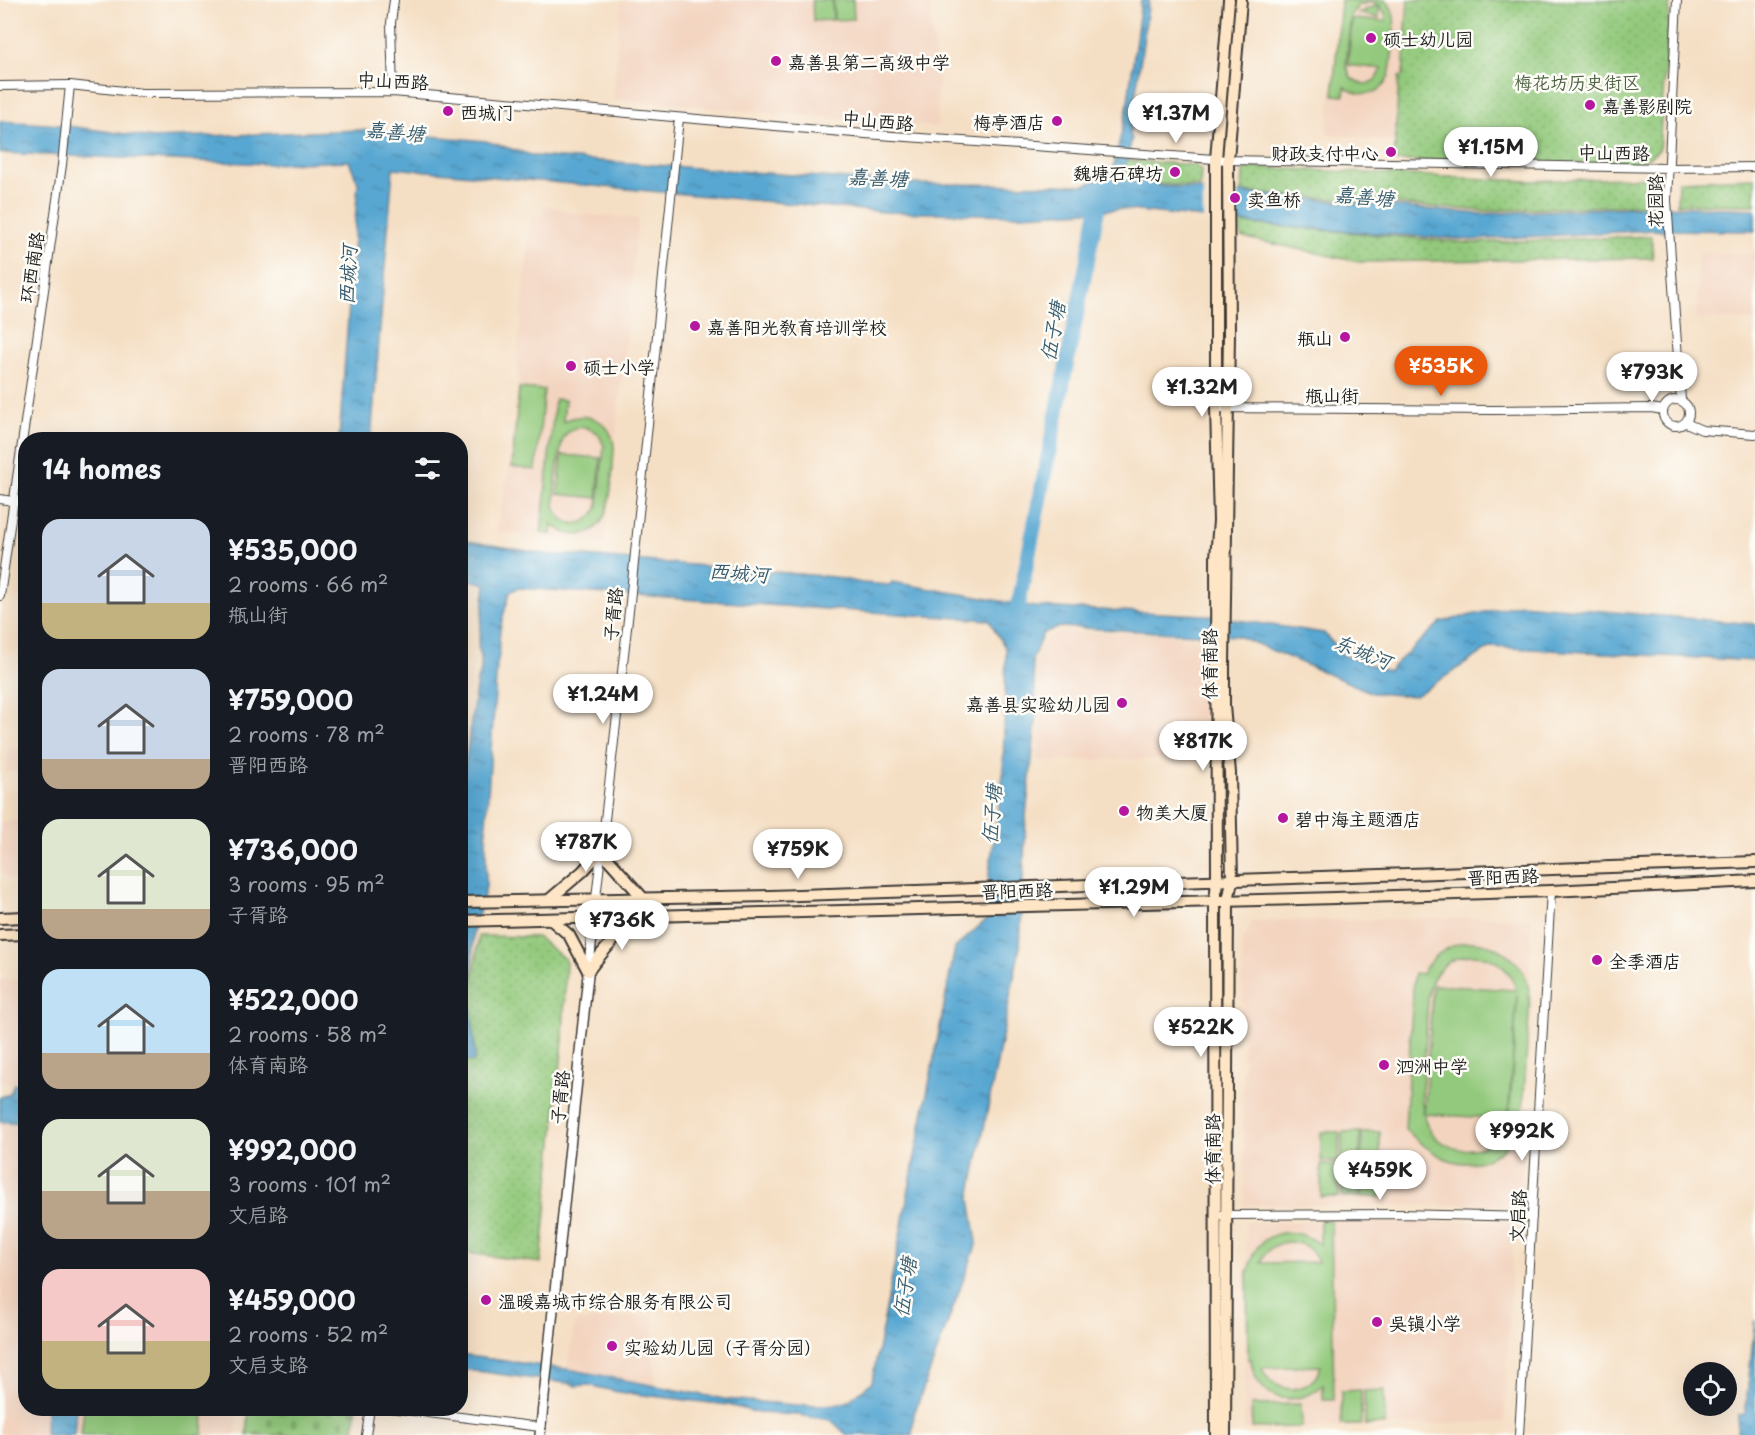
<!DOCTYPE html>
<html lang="en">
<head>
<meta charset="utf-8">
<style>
  body { margin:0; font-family:"Playpen Sans","LXGW WenKai TC",sans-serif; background:#242831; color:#f1f3f6; height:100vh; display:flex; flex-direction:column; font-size:22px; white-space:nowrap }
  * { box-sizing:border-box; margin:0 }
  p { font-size:20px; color:#9ea1a6 }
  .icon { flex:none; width:33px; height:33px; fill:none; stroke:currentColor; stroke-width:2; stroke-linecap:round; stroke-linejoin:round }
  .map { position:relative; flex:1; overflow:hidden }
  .side { position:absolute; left:18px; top:432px; width:450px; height:984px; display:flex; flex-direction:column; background:#171b24; border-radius:24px; box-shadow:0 6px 24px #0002 }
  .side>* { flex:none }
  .fabs { position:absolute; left:1683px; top:1362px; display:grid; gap:12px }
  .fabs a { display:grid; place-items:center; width:54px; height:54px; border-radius:50%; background:#171b24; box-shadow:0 6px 24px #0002; font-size:30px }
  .price { position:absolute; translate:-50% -51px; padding:0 14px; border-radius:21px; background:#fff; color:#222; font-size:20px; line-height:39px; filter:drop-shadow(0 2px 3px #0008) }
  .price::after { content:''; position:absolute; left:50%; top:36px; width:18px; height:14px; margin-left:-9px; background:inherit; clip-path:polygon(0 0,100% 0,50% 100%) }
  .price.current { background:#ea580c; color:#fff }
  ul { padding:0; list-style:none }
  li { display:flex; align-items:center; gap:18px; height:150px; padding:0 24px }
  li span { display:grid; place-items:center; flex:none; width:168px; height:120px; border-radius:18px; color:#555 }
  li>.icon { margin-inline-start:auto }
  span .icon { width:72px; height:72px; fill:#fffc; stroke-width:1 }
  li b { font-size:26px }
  h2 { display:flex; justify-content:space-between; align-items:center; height:72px; padding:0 24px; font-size:26px }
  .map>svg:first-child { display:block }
  .built { fill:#f3d4bf }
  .grass { fill:url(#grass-dots); stroke:#58724c; stroke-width:1.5 }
  .cemetery { fill:url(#cemetery-stones); stroke:#58724c; stroke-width:1.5 }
  .pitch { fill:#93c97b; stroke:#58724c; stroke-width:1.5; fill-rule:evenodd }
  .water { fill:url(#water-ripples); stroke:#3a6277; stroke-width:1.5 }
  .pier { fill:#f5dfc4 }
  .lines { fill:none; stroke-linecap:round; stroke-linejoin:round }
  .river { stroke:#59a7d2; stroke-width:15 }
  .minor-casing { stroke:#3d3935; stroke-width:10 }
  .tertiary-casing { stroke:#3d3935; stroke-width:12 }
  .secondary-casing { stroke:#3d3935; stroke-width:14 }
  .minor { stroke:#fff; stroke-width:8 }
  .tertiary { stroke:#fff; stroke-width:9 }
  .secondary { stroke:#fde5c5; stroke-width:10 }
  .poi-dot { fill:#b5179e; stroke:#fdfcf7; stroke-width:2 }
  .labels { text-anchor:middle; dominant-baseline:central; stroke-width:5; stroke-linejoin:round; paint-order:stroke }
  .poi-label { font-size:18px; fill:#1c1c1c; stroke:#fdfcf7; text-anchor:start }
  .street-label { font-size:18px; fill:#1c1c1c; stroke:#fdfcf7 }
  .park-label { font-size:18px; fill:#4c6142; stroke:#fdfcf7 }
  .water-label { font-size:20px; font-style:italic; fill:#375b6e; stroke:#fdfcf7 }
</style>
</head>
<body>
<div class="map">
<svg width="1755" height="1435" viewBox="0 0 1755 1435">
  <defs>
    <pattern id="grass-dots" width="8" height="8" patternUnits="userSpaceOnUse" patternTransform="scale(1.5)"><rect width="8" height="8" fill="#93c97b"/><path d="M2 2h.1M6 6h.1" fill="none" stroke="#7eac6a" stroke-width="1.8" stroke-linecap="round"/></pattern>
    <pattern id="cemetery-stones" width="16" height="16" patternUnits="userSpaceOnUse" patternTransform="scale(1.5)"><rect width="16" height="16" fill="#93c97b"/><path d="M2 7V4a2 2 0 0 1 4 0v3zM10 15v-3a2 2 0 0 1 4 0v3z" fill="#7eac6a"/></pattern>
    <pattern id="water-ripples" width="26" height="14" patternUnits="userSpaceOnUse" patternTransform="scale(1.5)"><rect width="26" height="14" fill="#59a7d2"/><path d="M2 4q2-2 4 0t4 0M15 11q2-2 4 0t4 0" fill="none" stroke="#4987aa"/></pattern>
  </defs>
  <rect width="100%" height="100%" fill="#fdfcf7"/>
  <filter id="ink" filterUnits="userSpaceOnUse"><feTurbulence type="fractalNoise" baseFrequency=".0167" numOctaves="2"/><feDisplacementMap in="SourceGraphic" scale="12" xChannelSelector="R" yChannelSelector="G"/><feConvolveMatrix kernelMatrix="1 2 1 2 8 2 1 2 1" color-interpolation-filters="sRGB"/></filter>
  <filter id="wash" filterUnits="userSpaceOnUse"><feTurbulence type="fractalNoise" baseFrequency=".008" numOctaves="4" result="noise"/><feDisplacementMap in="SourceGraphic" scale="24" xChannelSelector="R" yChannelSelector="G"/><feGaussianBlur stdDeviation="1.35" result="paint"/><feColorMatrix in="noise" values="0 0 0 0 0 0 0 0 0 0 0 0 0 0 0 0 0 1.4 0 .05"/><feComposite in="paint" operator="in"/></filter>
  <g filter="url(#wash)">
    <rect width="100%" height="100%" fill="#f5dfc4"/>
    <!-- built -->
    <g class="built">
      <path d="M621,0h309l4,51 5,19 -2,57 -324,-28z"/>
      <path d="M1340,0h68l-5,77h-4l-5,64 -67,-7z"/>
      <path d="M547,205l29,9 62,4 -33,323 -3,2 -85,-8 -21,-4 13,-62 10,-95 -2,-17 14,-139 8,-1 4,-3v-6z"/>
      <path d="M1698,252l57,2v67l-58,-2z"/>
      <path d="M1063,632l94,2 47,4 2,120 -171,3 5,-43 -5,-53 4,-16 7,-10z"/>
      <path d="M8,749h17v23h-19z"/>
      <path d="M25,821v56l-16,1 -9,-7v-49z"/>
      <path d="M1531,917l-9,271 -11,17h-267l-2,-263 10,-21z"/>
      <path d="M25,979v103l-25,1v-103z"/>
      <path d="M0,1124l25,1 1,283 212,1 -2,26h-236z"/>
      <path d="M1246,1222h268l-10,200 -260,8z"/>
      <path d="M653,1315l2,69 -89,-12 9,-51z"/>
    </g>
    <!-- grass -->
    <g class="grass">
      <path d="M1408,0h262l-11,150 -20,14 -245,-3 5,-84 4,-1z"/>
      <path d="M1126,160l68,5 7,5 -1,17 -40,-3 -18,-6 -18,2z"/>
      <path d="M1248,167l279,14 131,-4v27l-174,7 -242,-19 1,-21z"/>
      <path d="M1755,178v27l-78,-1 1,-23z"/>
      <path d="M1240,223l230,20 181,-7 2,22 -294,4 -118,-25z"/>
      <path d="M479,936l58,1 29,23 -3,80 -22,223 -80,-11 -1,-183z"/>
    </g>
    <!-- cemetery -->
    <path class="cemetery" d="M249,1409v-1l108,1 -4,26h-106z"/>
    <!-- pitch -->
    <g class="pitch">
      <path d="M812,0h20l1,20 -20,1z"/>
      <path d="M833,0h20l1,19 -20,1z"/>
      <path d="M1341,0h45c12,13 8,29 7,45 -1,10 -1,23 -5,33 -7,18 -29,20 -43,9l-1,9 -11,-1zM1370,2l8,3 -20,8 21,5v-13l6,8 1,8 -34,-2 -4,46 34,4 -6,11 -12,5 -13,-7 -5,-13 5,-50 8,-10z"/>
      <path d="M519,388l25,2 -8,80 -24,-3z"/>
      <path d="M555,399l10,1 -2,22c24,-14 52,0 51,29 -3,26 1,77 -31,83 -12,3 -22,-2 -31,-10l-1,10 -10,-1zM585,427l13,6 6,13 -6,59c-5,20 -34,27 -42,4 -4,-12 3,-48 5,-62 2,-14 11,-20 24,-20z"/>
      <path d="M562,455l39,3 -4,40 -39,-4z"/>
      <path d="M1469,942c29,0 56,19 60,49 2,17 -1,35 -2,52 -1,23 -3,47 -4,70 -7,37 -45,62 -81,44 -14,-6 -24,-17 -37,-27l9,-157 8,1c10,-19 27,-30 47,-32zM1470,955c22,0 41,13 46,35l-83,-5 -9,129 84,5 9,-125v5l-8,121c-7,16 -21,28 -38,29 -11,2 -22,-2 -31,-8 -27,-20 -16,-61 -15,-90 2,-21 1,-44 5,-65 7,-18 21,-29 40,-31z"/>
      <rect x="1321" y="1132" width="18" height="29"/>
      <rect x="1342" y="1132" width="18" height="29"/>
      <rect x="1362" y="1132" width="18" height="29"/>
      <rect x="1321" y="1164" width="18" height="33"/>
      <rect x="1342" y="1164" width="18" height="33"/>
      <rect x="1362" y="1164" width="18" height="33"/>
      <path d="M1320,1220h11l3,180h-11v-15c-28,26 -69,14 -72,-26h-3l-1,-88h2c4,-40 44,-49 71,-26zM1287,1242c15,0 26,6 31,20l-57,1c4,-12 13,-19 26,-21zM1321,1366c-9,30 -48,30 -59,2z"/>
      <path d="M1361,1390v35h-20v-34z"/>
      <path d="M1384,1390l1,35h-20l-1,-34z"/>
      <path d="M1301,1404l1,23 -50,1 -1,-23z"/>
      <path d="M84,1409h120l-1,26h-122z"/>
    </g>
    <!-- water -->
    <g class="water">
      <path d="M1141,0h8l-19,134 2,4 -8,33 -1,9 19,-1 19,7 319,28 177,-8 98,3v22l-100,-1 -184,10 -194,-14 -156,-17 -99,6 -138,-3 -491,-44 -22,271h-32l19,-256 -9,-22 -80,3 -269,-11v-32l61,4 92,13 208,-8 125,11 48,15 381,28 170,1 27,-12 15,-64z"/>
      <path d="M461,540l91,15h21l261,22 28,6 28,2 2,-3 143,25 169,8 120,18 19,22 45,16 53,-49 79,-18 235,20v37l-264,-14 -76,49 -42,-3 -135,-57 -178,-9 -17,6 -11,27 5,52 -11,104 -6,131 -50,251 7,45 -63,171 -2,21h-65l-16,-15 -33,-5 -40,-2 -30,-8 -110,-13 -30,-7 -14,1 -1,-2 -112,-15v-14l112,15 151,29 72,6h35l16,-3 25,-20 83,-434 32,-29 2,-45 14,-99 3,-126 -17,-29 -471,-32 -8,4c-3,13 -8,25 -10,38 -2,11 1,23 -3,34l-11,159v64l-13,47 -2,67 4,57 -2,4 -8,-2 -4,10v-278l16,-112c6,-7 5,-25 1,-33l8,-63 -25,-6z"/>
      <path d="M14,1084l11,1v38l-25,-1v-25l10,-3z"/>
      <path d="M1755,1320v115h-18l1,-20 7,-1z"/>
      <path d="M46,1409h30l-2,26h-29z"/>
    </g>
    <!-- pier -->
    <path class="pier" d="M1203,187l35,4 1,34 -36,-4z"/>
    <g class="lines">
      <!-- river -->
      <path class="river" d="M1016,625v-8l85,-425"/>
    </g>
  </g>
  <g filter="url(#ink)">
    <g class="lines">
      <!-- minor casing -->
      <g class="minor-casing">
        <g id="minor">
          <path d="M1677,0l-10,200 14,201"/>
          <path d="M0,86l70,-1 72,8 251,-1 472,42 363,26 440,8 87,-1"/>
          <path d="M393,92l-2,-69 3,-23"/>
          <circle cx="1676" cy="413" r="13"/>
          <path d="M1216,408l278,2 157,-2 12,2"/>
          <path d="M1686,423l16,7 53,4"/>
          <path d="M0,499l26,4"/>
          <path d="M0,596l62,-431 8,-80"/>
          <path d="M596,898l34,-296 49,-484"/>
          <path d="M1222,1215l175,-1 135,3"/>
          <path d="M389,1408l151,19"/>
          <path d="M366,1435l4,-27"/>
          <path d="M1519,1435l32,-544"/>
        </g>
      </g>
      <!-- tertiary casing -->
      <g class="tertiary-casing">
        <path id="tertiary" d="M540,1435l56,-537"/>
      </g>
      <!-- secondary casing -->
      <g class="secondary-casing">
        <g id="secondary">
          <path d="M550,899l33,-28 18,-20 41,46"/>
          <path d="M460,902l311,-6 984,-34"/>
          <path d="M0,918l26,-1"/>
          <path d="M550,919l19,16 19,36c16,-21 31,-39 52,-54"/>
          <path d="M460,921l875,-23 216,-7 204,-10"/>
          <path d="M0,935l26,-1"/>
          <path d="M1216,1435l-1,-534 2,-20 -1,-324 3,-36 -3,-113v-249l13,-159"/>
          <path d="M1225,1435l3,-534 4,-20 -2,-108 -6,-67v-43l5,-328 -1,-175 13,-160"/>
        </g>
      </g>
      <!-- minor -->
      <use href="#minor" class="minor"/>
      <!-- tertiary -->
      <use href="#tertiary" class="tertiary"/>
      <!-- secondary -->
      <use href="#secondary" class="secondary"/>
    </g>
  </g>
  <!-- markers -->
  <g class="poi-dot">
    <circle cx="1371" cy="38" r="6"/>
    <circle cx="776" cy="61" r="6"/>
    <circle cx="1590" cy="105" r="6"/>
    <circle cx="448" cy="111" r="6"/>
    <circle cx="1057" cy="121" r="6"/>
    <circle cx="1391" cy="152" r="6"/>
    <circle cx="1175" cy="172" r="6"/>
    <circle cx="1235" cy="198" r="6"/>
    <circle cx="695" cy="326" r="6"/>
    <circle cx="1345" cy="337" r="6"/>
    <circle cx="571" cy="366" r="6"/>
    <circle cx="1122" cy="703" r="6"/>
    <circle cx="1124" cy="811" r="6"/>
    <circle cx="1283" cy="818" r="6"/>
    <circle cx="1597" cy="960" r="6"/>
    <circle cx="1384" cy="1065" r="6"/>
    <circle cx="486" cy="1300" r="6"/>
    <circle cx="1377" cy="1322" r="6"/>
    <circle cx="612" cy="1346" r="6"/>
  </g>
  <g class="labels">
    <!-- poi labels -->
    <g class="poi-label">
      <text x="1383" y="38">硕士幼儿园</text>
      <text x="788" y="61">嘉善县第二高级中学</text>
      <text x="1602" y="105">嘉善影剧院</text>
      <text x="460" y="111">西城门</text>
      <text x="1045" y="121" text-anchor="end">梅亭酒店</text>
      <text x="1379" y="152" text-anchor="end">财政支付中心</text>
      <text x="1163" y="172" text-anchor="end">魏塘石碑坊</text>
      <text x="1247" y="198">卖鱼桥</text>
      <text x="707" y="326">嘉善阳光教育培训学校</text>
      <text x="1333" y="337" text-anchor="end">瓶山</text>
      <text x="583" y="366">硕士小学</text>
      <text x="1110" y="703" text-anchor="end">嘉善县实验幼儿园</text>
      <text x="1136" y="811">物美大厦</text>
      <text x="1295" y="818">碧中海主题酒店</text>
      <text x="1609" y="960">全季酒店</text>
      <text x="1396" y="1065">泗洲中学</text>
      <text x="498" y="1300">温暖嘉城市综合服务有限公司</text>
      <text x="1389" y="1322">吴镇小学</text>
      <text x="624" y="1346">实验幼儿园（子胥分园）</text>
    </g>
    <!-- street labels -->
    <g class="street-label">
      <text transform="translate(393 80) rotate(3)">中山西路</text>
      <text transform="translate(878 120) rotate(5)">中山西路</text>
      <text transform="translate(1614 152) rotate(1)">中山西路</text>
      <text transform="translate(1654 201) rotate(-90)">花园路</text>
      <text transform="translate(31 267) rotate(-81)">环西南路</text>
      <text x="1332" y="394">甁山街</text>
      <text transform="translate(612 614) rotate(-84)">子胥路</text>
      <text transform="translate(1208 664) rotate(-90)">体育南路</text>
      <text transform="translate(1503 876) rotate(-2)">晋阳西路</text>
      <text transform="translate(1017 890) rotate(-2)">晋阳西路</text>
      <text transform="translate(559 1097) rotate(-84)">子胥路</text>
      <text transform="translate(1211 1149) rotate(-90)">体育南路</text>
      <text transform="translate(1517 1216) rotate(-87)">文启路</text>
    </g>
    <!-- park labels -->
    <g class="park-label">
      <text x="1577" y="81">梅花坊历史街区</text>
    </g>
    <!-- water labels -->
    <g class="water-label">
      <text transform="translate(395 131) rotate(5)">嘉善塘</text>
      <text transform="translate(878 177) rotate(3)">嘉善塘</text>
      <text transform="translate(1364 196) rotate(5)">嘉善塘</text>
      <text transform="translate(347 275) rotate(-87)">西城河</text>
      <text transform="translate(1052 331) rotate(-79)">伍子塘</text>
      <text transform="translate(739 572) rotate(4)">西城河</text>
      <text transform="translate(1363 651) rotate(22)">东城河</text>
      <text transform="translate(991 814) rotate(-85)">伍子塘</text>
      <text transform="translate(904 1287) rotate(-81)">伍子塘</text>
    </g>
  </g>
</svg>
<div class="fabs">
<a><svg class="icon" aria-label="locate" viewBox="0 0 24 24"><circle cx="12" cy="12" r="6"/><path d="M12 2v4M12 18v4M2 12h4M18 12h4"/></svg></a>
</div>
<b class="price" style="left:1176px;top:144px">¥1.37M</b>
<b class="price" style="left:1491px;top:178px">¥1.15M</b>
<b class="price current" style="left:1441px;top:397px">¥535K</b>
<b class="price" style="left:1652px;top:403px">¥793K</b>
<b class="price" style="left:1202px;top:418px">¥1.32M</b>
<b class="price" style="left:603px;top:725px">¥1.24M</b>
<b class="price" style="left:1203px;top:772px">¥817K</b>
<b class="price" style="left:586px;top:873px">¥787K</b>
<b class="price" style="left:798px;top:880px">¥759K</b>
<b class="price" style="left:1134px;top:918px">¥1.29M</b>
<b class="price" style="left:622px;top:951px">¥736K</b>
<b class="price" style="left:1201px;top:1058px">¥522K</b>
<b class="price" style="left:1522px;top:1162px">¥992K</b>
<b class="price" style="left:1380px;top:1201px">¥459K</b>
<section class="side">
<h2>14 homes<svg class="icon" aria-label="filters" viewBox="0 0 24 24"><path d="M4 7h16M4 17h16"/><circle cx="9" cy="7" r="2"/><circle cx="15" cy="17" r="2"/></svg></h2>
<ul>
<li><span style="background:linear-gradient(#c9d6e8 70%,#c2b280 0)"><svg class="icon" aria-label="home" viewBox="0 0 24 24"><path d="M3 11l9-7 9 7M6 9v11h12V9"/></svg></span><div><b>¥535,000</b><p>2 rooms · 66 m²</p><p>甁山街</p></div></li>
<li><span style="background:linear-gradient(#c9d6e8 75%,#b9a48a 0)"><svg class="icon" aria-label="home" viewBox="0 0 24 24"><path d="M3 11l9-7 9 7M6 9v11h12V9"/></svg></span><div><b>¥759,000</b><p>2 rooms · 78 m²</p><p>晋阳西路</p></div></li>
<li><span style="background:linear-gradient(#dfe7d0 75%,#b9a48a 0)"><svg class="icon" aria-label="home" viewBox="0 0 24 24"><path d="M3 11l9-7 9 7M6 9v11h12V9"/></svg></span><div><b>¥736,000</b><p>3 rooms · 95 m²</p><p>子胥路</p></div></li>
<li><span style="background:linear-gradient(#bfe0f5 70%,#b9a48a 0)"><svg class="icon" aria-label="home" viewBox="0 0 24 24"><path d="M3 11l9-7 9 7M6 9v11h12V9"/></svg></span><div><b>¥522,000</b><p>2 rooms · 58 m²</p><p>体育南路</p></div></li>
<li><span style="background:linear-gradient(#dfe7d0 60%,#b9a48a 0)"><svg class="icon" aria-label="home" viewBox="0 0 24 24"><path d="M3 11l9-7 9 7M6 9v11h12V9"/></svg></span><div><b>¥992,000</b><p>3 rooms · 101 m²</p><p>文启路</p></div></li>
<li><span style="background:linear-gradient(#f6c9c9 60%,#c2b280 0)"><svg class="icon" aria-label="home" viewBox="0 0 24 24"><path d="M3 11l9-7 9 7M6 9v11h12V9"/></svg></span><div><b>¥459,000</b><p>2 rooms · 52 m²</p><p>文启支路</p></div></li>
</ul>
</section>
</div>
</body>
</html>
